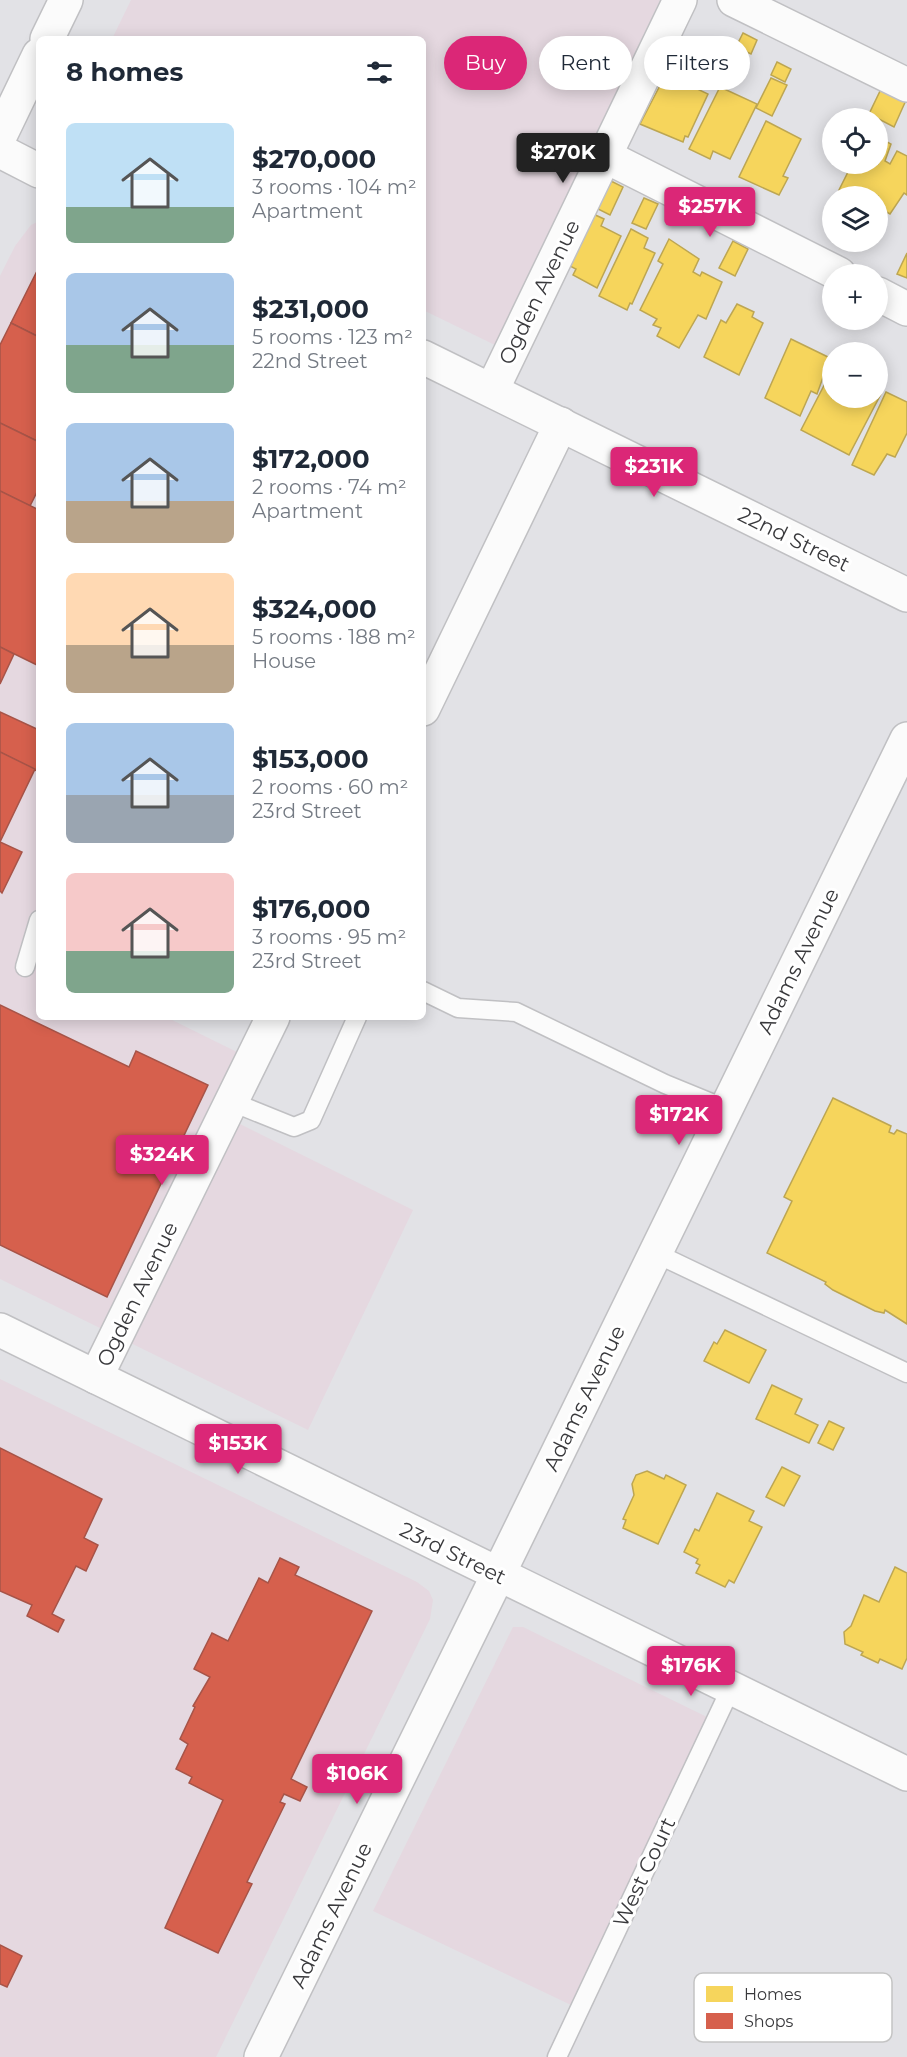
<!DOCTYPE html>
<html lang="en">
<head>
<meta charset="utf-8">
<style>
  body { margin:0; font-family:Montserrat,sans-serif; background:#f2f2f3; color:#1f2937; height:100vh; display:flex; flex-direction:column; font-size:22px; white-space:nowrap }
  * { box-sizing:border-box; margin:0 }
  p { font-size:20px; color:#747a83 }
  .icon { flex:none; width:33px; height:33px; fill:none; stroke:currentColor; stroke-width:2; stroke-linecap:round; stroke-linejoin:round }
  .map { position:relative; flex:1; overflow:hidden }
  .drawer { position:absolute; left:36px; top:36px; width:390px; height:984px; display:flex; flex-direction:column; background:#fff; border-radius:9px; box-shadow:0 3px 15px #0003 }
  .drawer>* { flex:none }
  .banner { position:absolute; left:444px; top:36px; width:372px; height:54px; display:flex; gap:12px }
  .fabs { position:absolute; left:822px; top:108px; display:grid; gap:12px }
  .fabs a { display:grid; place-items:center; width:66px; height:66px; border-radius:50%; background:#fff; box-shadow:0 3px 15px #0003; font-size:30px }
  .price { position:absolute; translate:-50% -51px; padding:0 14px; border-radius:6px; background:#db2777; color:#fff; font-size:20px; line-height:39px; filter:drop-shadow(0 2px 3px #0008) }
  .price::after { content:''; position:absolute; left:50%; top:36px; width:18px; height:14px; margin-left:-9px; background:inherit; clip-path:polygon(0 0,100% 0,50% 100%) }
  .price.on { background:#222; color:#fff }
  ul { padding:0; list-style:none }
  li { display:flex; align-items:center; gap:18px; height:150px; padding:0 30px }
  li span { display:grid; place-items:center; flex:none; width:168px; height:120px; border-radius:9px; color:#555 }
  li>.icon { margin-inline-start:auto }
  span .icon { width:72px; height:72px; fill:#fffc; stroke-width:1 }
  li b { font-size:26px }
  h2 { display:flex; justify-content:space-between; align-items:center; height:72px; padding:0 30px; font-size:26px }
  .pill { padding:0 21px; border-radius:27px; background:#fff; box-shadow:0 3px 15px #0003; font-size:21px; line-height:54px }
  .pill.on { background:#db2777; color:#fff }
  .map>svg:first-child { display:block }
  .commercial { fill:#e5d8e0 }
  .homes { fill:#f6d55c; stroke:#bda652; stroke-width:1.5 }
  .shops { fill:#d6604d; stroke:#a75448; stroke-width:1.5 }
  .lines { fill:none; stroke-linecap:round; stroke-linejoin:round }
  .lane-casing { stroke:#c0c0c3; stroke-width:21 }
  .street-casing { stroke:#c0c0c3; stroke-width:36 }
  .secondary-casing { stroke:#c0c0c3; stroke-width:36 }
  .primary-casing { stroke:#c0c0c3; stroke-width:36 }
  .lane { stroke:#fbfbfb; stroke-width:18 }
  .street { stroke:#fbfbfb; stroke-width:33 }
  .secondary { stroke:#fbfbfb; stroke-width:33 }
  .primary { stroke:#fbfbfb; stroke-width:33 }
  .labels { text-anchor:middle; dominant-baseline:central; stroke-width:6; stroke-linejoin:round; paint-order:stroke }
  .street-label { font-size:21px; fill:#39393c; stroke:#fff }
  .key { fill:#fff; stroke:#c4c4c4; stroke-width:1.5 }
  .key-label { font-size:16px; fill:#39393c }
</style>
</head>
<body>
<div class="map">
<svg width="907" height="2057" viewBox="0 0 907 2057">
  <rect width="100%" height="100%" fill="#e2e2e6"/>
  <!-- commercial -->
  <g class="commercial">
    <path d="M131,0h529l-163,346 -74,-36v-271h-311z"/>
    <path d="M39,221v796h127l77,38 -27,57 197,98 -105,220 -308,-151v-1003l15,-30 16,-21z"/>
    <path d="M0,1379l417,203 12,9 4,9 -3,19 -214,438h-216z"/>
    <path d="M513,1627h10l184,90 -136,288 -198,-94z"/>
  </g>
  <!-- homes -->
  <g class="homes">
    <path d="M743,33l14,7 -6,14 -15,-7z"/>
    <path d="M777,62l14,7 -6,13 -14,-7z"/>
    <path d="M666,74l42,20 -20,43 -3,-1 -2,6 -43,-18z"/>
    <path d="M771,78l16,7 -15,31 -16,-8z"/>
    <path d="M720,87l37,17 -27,55 -17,-8 -3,8 -21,-10z"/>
    <path d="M882,87l25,11 -13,29 -25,-13z"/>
    <path d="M766,121l35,18 -18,37 5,2 -9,17 -40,-18z"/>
    <path d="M878,137l13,7 -6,17 5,3 7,-13 10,5v39l-3,-2 -14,21 -12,-7v-11h-27l-12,-6 13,-26h26z"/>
    <path d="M607,179l16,8 -13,28 -16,-8z"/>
    <path d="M644,198l14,6 -12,25 -14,-6z"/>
    <path d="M591,213l13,6 -3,7 20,10 -24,52 -24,-13 3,-6 -10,-5z"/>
    <path d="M631,229l17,9 -4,10 11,5 -23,51 -2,-1 -3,7 -28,-14z"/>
    <path d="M669,239l30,20 -6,13 7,4 2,-4 20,10 -16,37 -8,-4 -19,33 -22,-12 4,-8 -8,-3 4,-6 -17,-9 23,-46 -5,-3z"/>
    <path d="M733,241l15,8 -13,27 -16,-8z"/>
    <path d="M907,253v25l-10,-4z"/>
    <path d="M737,304l17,8 -2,5 11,6 -24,52 -35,-18 17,-37 5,3z"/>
    <path d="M791,339l39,19 -13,36 -6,-3 -11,25 -35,-18z"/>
    <path d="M832,370v28h46v-9l4,3 -33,63 -48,-25z"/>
    <path d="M886,392l21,10v31l-12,24 -8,-3 -13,21 -22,-10z"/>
    <path d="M833,1098l58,28 -2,6 5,2 3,-4 10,4v190l-22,-14 -1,3 -9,-2 -42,-21 -8,-6 1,-2 -59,-29 25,-52 -8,-4z"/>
    <path d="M725,1330l41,20 -17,33 -45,-22 10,-19 3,2z"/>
    <path d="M772,1385l30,14 -7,15 23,11 -9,18 -53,-24z"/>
    <path d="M829,1421l15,7 -11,22 -15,-7z"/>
    <path d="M782,1467l18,9 -16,30 -18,-9z"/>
    <path d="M647,1471l17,8 2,-4 20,10 -28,59 -35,-16 3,-8 -3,-1 11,-24 -2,-11 4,-9z"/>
    <path d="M717,1493l37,18 -5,10 13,6 -28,56 -5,-3 -4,7 -29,-14 4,-8 -4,-2 2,-4 -14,-7 11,-23 4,2z"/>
    <path d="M895,1567l12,6v85l-5,11 -22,-10 -2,4 -17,-8 2,-3 -18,-8 -1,-12 7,-6 13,-31 15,7z"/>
  </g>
  <!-- shops -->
  <g class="shops">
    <path d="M39,267v70l-28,-14z"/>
    <path d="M11,323l28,14v105l-39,-19v-78z"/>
    <path d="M0,423l39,19v46l-9,18 -30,-15z"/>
    <path d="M0,491l39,19v156l-39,-19z"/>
    <path d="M0,647l14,7 -14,30z"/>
    <path d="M0,712l39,18v42l-39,-20z"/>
    <path d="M0,752l35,17 -35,73z"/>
    <path d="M0,842l22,10 -20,41 -2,-2z"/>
    <path d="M0,1005l129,62 7,-16 72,34 -101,212 -107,-52z"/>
    <path d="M0,1448l102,51 -18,39 14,7 -12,26 -10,-5 -24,48 12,6 -6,12 -31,-16 5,-11 -32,-14z"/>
    <path d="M280,1558l19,9 -4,8 77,36 -81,168 16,8 -7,14 -16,-7 -4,8 5,2 -38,78 5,2 -34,69 -53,-25 58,-128 -34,-17 3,-6 -16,-8 12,-25 -8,-5 15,-32 -2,-1 17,-29 -16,-8 18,-36 16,8 31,-63 9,5z"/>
    <path d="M0,1945l22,11 -15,31 -7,-3z"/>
  </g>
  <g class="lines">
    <!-- lane casing -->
    <g class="lane-casing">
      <g id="lane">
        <path d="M25,967l14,-47"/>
        <path d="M423,991l35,17 58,4 149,72 61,25"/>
        <path d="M232,1102l62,25 17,-7 46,-103"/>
        <path d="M655,1253l252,120"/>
        <path d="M557,2057l174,-369"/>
      </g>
    </g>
    <!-- street casing -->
    <g class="street-casing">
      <g id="street">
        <path d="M734,0l173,85"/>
        <path d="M605,156l234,118"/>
        <path d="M878,294l29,15"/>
        <path d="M492,390l188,-390"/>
        <path d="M423,709l138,-285"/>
        <path d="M96,1377l177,-360"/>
        <path d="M498,1575l409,-836"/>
      </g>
    </g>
    <!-- secondary casing -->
    <g class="secondary-casing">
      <g id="secondary">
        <path d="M0,151l39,20"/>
        <path d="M423,357l484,238"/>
        <path d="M0,1330l907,444"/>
        <path d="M261,2057l237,-482"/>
      </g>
    </g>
    <!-- primary casing -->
    <g class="primary-casing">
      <g id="primary">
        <path d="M47,39l19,-39"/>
        <path d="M0,136l39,-81"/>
      </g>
    </g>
    <!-- lane -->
    <use href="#lane" class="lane"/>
    <!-- street -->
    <use href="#street" class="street"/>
    <!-- secondary -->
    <use href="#secondary" class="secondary"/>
    <!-- primary -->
    <use href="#primary" class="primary"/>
  </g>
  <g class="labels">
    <!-- street labels -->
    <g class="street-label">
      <text transform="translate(539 292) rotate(-64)">Ogden Avenue</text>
      <text transform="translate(794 539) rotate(26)">22nd Street</text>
      <text transform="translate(798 961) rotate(-64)">Adams Avenue</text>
      <text transform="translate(137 1294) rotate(-64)">Ogden Avenue</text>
      <text transform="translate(584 1398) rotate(-64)">Adams Avenue</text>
      <text transform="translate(453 1553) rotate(26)">23rd Street</text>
      <text transform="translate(644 1872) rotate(-65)">West Court</text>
      <text transform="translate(331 1915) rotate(-64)">Adams Avenue</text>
    </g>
  </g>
  <!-- legend -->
  <rect x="694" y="1973" width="198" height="69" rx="9" class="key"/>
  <rect x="706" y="1986" width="27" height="16" fill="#f6d55c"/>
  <rect x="706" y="2013" width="27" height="16" fill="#d6604d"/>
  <g class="key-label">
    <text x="744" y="2000">Homes</text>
    <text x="744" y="2027">Shops</text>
  </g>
</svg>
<div class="fabs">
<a><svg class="icon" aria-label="locate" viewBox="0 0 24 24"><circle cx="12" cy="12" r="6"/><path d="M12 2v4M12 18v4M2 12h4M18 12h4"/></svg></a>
<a><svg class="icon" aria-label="layers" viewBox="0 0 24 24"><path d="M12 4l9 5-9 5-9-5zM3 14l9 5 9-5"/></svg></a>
<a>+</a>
<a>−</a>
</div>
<b class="price on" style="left:563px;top:184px">$270K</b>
<b class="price" style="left:710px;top:238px">$257K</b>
<b class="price" style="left:654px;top:498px">$231K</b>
<b class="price" style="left:679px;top:1146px">$172K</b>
<b class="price" style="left:162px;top:1186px">$324K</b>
<b class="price" style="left:238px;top:1475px">$153K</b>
<b class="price" style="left:691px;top:1697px">$176K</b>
<b class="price" style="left:357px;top:1805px">$106K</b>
<div class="banner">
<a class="pill on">Buy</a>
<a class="pill">Rent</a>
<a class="pill">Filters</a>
</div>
<section class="drawer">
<h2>8 homes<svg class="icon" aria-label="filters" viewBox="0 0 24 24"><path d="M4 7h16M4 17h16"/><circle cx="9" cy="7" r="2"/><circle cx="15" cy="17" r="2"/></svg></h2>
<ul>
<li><span style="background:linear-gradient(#bfe0f5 70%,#7fa58c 0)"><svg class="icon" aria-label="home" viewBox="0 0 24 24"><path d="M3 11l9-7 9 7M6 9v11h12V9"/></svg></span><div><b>$270,000</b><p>3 rooms · 104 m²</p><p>Apartment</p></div></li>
<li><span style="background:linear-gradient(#a9c7e8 60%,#7fa58c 0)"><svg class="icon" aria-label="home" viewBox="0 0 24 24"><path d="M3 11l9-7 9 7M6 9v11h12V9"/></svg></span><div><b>$231,000</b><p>5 rooms · 123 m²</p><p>22nd Street</p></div></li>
<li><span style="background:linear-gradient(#a9c7e8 65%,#b9a48a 0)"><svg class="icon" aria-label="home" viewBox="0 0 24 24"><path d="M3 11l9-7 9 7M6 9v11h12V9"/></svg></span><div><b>$172,000</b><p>2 rooms · 74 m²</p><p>Apartment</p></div></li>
<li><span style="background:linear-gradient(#ffd9b3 60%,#b9a48a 0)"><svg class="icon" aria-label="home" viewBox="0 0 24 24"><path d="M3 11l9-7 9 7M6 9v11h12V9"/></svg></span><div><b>$324,000</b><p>5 rooms · 188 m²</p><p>House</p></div></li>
<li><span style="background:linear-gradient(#a9c7e8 60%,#9aa5b1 0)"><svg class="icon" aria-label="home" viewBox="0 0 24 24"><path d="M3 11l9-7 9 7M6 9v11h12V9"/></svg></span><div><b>$153,000</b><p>2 rooms · 60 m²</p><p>23rd Street</p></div></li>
<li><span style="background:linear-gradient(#f6c9c9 65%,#7fa58c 0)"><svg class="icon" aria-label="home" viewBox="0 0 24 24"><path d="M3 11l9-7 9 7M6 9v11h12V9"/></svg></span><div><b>$176,000</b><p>3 rooms · 95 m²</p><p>23rd Street</p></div></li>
</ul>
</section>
</div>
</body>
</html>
